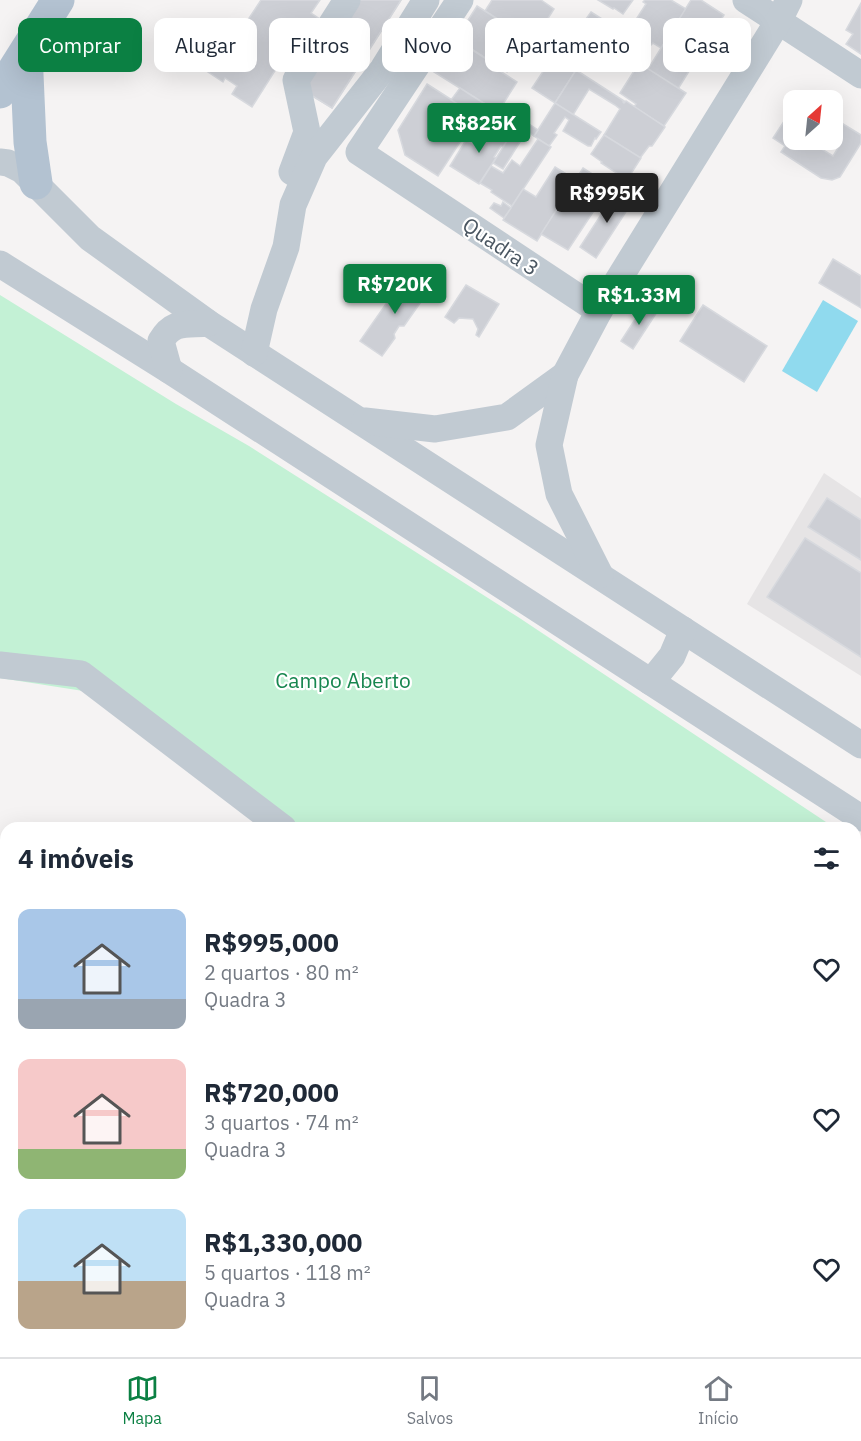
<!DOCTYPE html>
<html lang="pt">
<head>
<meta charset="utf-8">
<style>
  body { margin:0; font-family:"IBM Plex Sans",sans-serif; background:#f2f2f3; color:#1f2937; height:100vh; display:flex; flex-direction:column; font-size:22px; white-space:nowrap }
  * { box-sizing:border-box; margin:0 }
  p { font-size:20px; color:#747a83 }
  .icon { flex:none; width:33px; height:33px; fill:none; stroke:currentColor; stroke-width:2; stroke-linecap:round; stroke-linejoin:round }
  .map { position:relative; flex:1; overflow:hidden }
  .drawer { position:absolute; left:0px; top:822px; width:861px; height:536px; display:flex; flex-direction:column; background:#fff; border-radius:18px 18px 0 0; box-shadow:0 6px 24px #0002 }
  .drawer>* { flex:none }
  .guide { position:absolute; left:18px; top:18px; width:825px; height:54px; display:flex; gap:12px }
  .needle { width:39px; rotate:27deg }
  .controls { position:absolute; left:783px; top:90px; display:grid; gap:12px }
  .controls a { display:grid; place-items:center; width:60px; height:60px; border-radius:12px; background:#fff; box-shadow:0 6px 24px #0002; font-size:30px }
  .price { position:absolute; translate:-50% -51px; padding:0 14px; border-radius:6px; background:#0b8043; color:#fff; font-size:20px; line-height:39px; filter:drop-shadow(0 2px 3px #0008) }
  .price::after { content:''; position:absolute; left:50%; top:36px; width:18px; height:14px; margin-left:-9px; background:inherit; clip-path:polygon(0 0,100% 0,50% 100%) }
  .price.on { background:#222; color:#fff }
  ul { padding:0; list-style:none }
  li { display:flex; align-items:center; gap:18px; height:150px; padding:0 18px }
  li span { display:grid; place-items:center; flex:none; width:168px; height:120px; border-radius:12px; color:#555 }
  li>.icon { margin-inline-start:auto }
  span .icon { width:72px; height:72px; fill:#fffc; stroke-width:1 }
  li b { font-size:26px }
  h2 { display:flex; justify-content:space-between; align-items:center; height:72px; padding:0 18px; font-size:26px }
  .chip { padding:0 21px; border-radius:12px; background:#fff; box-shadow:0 6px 24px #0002; font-size:21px; line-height:54px }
  .chip.on { background:#0b8043; color:#fff }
  .tabs { display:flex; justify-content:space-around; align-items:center; height:84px; border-top:2px solid #e0e1e3; background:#fff; font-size:16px; color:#747a83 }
  .tabs a { display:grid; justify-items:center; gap:3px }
  .tabs .on { color:#0b8043 }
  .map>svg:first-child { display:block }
  .education { fill:#e6e4e5 }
  .green { fill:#c3f1d5 }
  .water { fill:#90daee }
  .building { fill:#cdcfd5; stroke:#d7d9de; stroke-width:1.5 }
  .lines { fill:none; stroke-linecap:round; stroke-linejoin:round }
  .minor { stroke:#c1cad2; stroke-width:27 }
  .major { stroke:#b3c2d1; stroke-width:33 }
  .labels { text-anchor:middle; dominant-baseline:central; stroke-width:4.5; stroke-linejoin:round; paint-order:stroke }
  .street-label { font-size:21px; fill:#4a5661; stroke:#fff }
  .park-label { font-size:21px; fill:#17864f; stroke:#fff }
</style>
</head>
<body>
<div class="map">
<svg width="861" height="1357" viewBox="0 0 861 1357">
  <rect width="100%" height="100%" fill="#f5f3f3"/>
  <!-- education -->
  <path class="education" d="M824,473l37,25v178l-114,-72z"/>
  <!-- green -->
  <g class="green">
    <path d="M0,295l176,109 73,42 269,171 317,211h-539l-168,-130 -128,-20z"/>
    <path d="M855,841l6,4v389l-6,-4z"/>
  </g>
  <!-- water -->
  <path class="water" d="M823,300l35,21 -41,71 -35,-21z"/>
  <!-- building -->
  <g class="building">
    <path d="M261,0h59l-9,13 24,16 -11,17 -24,-15 -48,76 -20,-13 5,-8 -12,-8 -2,4 -18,-12 19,-30 8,4z"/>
    <path d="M349,0h52l-69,108 -31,-19z"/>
    <path d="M349,0h52l-69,108 -31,-19z"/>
    <path d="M492,0h49l13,9 -21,33 -48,-31z"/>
    <path d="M598,0h35l-10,14 -9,-6 -1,1z"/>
    <path d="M645,0h26l15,9 -25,39 -8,-5 -3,3 -22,-14 18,-28 -3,-2z"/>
    <path d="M691,0h10l23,15 -46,74 -30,-20z"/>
    <path d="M861,3v51l-15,-10 7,-10 -7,-4z"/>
    <path d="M477,6l52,33 -18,28 -1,-1 -3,6 -51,-33z"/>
    <path d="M591,12l33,21 -10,15 -33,-22z"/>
    <path d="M582,27l16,10 -16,24 -4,-3 -2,2 5,3 -5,7 -16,-11z"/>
    <path d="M455,39l33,21 -2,2 31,20 -19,30 -64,-40z"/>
    <path d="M552,54l24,16 -21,33 -23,-15 18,-27 -2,-1z"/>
    <path d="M639,63l47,30 -22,33 -30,-19 2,-3 -16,-11z"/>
    <path d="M576,70l48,31 -1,1 1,1 2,-2 39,26 -13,19h-3l-9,12 -36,-23 16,-26 -5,-4 -26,-16 -16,26 -18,-12z"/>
    <path d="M427,84l50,32 -39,60 -33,-21 -7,-25z"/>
    <path d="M460,88l25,16 -8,12 -26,-16z"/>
    <path d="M555,103l46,29 -5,7 -1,-1 -4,8h-3l-25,-15 6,-11 -4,-3 -11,16 3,2 -8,11 -15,-10z"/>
    <path d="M794,106v34h13l26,16 8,-13 -9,-5v-21l29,18v8l-21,34 -8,3 -11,-2 -40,-26 4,-6 -12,-8z"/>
    <path d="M497,112l20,13 -6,9 -19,-13z"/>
    <path d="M476,118l10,6 -11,17 -10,-6z"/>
    <path d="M488,124l21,14 -6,9 -2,-1 -7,11 2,1 -17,26 -29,-18 16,-26 9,5z"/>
    <path d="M529,124l9,6 -4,6 -9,-6z"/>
    <path d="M604,135l37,23 -14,22 -26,-17 1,-1 -11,-8z"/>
    <path d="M510,136l10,6 -17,27 -10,-6z"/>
    <path d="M538,139l13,8 -39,59 -21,-14 1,-2 -12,-7 11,-17 12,7 9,-13 8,6z"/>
    <path d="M555,167l21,13 -39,61 -34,-21 20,-31 13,8z"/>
    <path d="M583,168l20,13 -5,6 -9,-6 -1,2 17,11 -37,56 -27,-16z"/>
    <path d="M617,190l16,11 -37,57 -16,-11z"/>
    <path d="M503,202l8,6 -7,10 -14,-10 4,-5 7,3z"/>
    <path d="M833,259l28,17v32l-42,-25z"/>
    <path d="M407,274l23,15 -26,37h-5l-5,8 1,4 -13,18 -22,-15z"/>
    <path d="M466,285l33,19 -20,33 -3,-2 2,-6 -5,-10 -14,-1 -5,5 -9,-6z"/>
    <path d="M645,304l12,8 -24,37 -12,-8z"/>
    <path d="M703,305l64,41 -23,36 -64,-41z"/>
    <path d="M827,498l34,22v40l-53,-33z"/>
    <path d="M805,538l56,35v84l-94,-60z"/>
  </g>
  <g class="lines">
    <!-- minor -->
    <g class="minor">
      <path d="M460,0l-101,152 240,159"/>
      <path d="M746,0l115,75"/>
      <path d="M0,162l8,1 14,7 68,68 118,85 653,422"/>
      <path d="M292,172l15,-40 -11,-52 51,-80"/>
      <path d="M0,264l169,106 692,448"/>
      <path d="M254,353l10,-44 22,-62 7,-42 21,-48 69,-88 43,-69"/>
      <path d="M169,370l-8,-29c12,-21 25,-16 47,-18"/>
      <path d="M365,421l70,8 72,-12 58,-42"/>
      <path d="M600,575l-41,-81 -10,-49 16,-70 34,-64 180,-291 10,-20"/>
      <path d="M0,665l81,9 202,154"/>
      <path d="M651,682l21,-26 11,-26"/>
      <path d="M855,1310l6,-1"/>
      <path d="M727,1352l2,5"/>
      <path d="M568,1357l33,-5"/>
    </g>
    <!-- major -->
    <g class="major">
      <path d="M26,52l4,90 6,41"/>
      <path d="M0,92l58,-92"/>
    </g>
  </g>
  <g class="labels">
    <!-- street labels -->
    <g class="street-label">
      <text transform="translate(501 246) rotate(34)">Quadra 3</text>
    </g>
    <!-- park labels -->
    <g class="park-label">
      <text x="343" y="680">Campo Aberto</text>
    </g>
  </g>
</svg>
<div class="controls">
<a><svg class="needle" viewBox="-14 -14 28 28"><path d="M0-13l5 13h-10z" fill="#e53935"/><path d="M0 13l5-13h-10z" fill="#747a83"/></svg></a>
</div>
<b class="price" style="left:479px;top:154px">R$825K</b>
<b class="price on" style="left:607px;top:224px">R$995K</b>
<b class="price" style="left:395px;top:315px">R$720K</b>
<b class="price" style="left:639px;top:326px">R$1.33M</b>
<div class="guide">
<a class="chip on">Comprar</a>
<a class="chip">Alugar</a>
<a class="chip">Filtros</a>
<a class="chip">Novo</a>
<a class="chip">Apartamento</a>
<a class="chip">Casa</a>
</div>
<section class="drawer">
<h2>4 imóveis<svg class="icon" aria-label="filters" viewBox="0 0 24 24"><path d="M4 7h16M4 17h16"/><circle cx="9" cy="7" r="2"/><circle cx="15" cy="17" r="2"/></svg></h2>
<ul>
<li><span style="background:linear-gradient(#a9c7e8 75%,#9aa5b1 0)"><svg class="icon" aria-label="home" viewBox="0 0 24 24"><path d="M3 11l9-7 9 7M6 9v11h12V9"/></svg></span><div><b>R$995,000</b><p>2 quartos · 80 m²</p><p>Quadra 3</p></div><svg class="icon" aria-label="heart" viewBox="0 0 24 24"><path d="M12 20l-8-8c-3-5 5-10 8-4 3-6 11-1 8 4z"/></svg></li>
<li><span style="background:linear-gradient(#f6c9c9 75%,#8fb573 0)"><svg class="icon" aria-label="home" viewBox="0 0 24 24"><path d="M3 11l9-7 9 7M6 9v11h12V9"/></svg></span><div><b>R$720,000</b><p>3 quartos · 74 m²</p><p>Quadra 3</p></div><svg class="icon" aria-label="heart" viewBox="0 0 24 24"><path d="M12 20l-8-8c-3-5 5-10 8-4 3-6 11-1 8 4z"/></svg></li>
<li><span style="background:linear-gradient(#bfe0f5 60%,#b9a48a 0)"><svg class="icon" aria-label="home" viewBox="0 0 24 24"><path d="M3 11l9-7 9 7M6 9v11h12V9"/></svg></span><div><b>R$1,330,000</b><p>5 quartos · 118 m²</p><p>Quadra 3</p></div><svg class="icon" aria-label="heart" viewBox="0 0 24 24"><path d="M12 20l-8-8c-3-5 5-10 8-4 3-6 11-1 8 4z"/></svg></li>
</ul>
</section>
</div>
<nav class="tabs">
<a class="on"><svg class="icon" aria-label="map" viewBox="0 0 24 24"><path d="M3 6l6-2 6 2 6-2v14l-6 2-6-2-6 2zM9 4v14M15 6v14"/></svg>Mapa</a>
<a><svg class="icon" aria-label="saved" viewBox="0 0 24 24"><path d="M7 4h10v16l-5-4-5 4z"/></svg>Salvos</a>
<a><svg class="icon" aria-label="home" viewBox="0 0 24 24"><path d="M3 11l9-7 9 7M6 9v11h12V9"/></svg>Início</a>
</nav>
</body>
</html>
